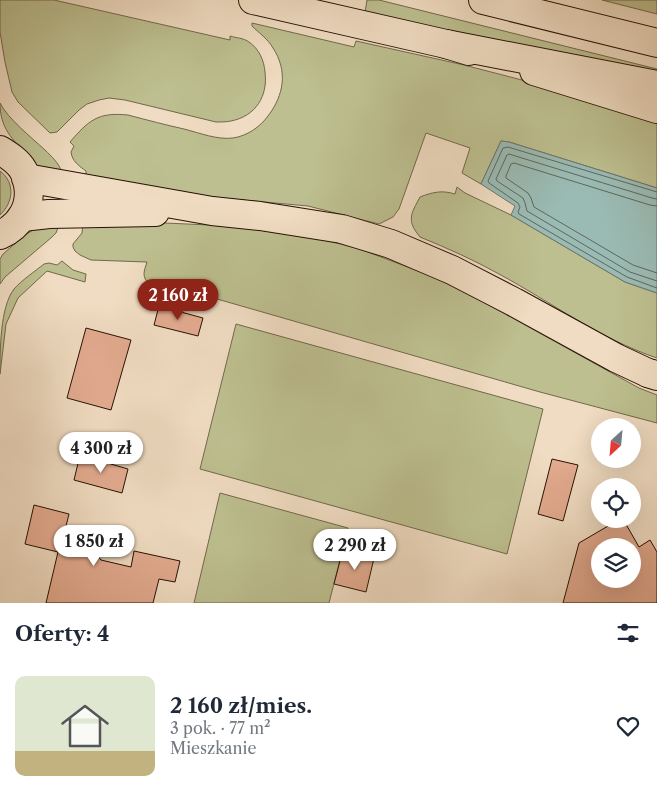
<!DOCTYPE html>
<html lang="pl">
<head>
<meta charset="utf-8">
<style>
  body { margin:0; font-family:"Libre Caslon Text",serif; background:#f2f2f3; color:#1f2937; height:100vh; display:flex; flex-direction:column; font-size:19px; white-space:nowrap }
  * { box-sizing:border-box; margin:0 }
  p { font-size:16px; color:#747a83 }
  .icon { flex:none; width:28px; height:28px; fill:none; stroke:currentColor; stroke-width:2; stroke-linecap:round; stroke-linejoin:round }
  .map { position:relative; height:603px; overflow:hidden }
  .sheet { display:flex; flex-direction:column; background:#fff; flex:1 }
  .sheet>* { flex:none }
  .needle { width:32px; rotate:206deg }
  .tools { position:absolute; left:591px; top:418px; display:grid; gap:10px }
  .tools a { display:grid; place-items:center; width:50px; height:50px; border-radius:50%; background:#fff; box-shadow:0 5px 20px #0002; font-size:25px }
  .price { position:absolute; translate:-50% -42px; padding:0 11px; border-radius:18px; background:#fff; color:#222; font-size:16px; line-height:32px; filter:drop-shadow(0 1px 2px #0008) }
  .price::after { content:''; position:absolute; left:50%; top:30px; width:15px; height:11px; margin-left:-8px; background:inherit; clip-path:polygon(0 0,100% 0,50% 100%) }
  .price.selected { background:#8f2418; color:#fff }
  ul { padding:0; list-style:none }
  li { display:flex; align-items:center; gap:15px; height:125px; padding:0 15px }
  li+li { border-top:1px solid #e0e1e3 }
  li span { display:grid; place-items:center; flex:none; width:140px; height:100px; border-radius:10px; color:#555 }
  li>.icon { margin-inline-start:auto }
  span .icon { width:60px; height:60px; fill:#fffc; stroke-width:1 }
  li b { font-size:21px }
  h2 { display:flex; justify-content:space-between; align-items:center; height:60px; padding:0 15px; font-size:21px }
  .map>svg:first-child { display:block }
  .green { fill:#bdbf90; stroke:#72684a }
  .water { fill:#9abbb4; stroke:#6c776d }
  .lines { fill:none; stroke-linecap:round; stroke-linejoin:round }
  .shore { stroke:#60665c; stroke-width:1 }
  .building { fill:#e3ab90; stroke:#271103; fill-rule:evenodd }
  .major-casing { stroke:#271103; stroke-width:30 }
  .highway-casing { stroke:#271103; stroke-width:30 }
  .major { stroke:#f0dcc2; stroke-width:28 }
  .highway { stroke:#f0dcc2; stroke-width:28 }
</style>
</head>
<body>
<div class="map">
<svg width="657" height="603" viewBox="0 0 657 603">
  <rect width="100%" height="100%" fill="#f0dcc2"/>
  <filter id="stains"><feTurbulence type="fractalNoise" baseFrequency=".004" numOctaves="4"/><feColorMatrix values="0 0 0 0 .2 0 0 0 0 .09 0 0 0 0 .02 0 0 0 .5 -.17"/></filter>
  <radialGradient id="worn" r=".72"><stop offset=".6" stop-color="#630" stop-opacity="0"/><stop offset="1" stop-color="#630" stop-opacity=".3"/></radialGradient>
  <!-- green -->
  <g class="green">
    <path d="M0,0h54l176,40v-4c6,2 14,2 19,6 10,7 15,18 16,30 3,24 -9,44 -34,49 -5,1 -10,1 -15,1l-91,-22 -16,-2 -10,2 -12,4 -8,6 -22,22 -7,1 -32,-31 -6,-10 -7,-30 -5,-30z"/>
    <path d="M367,0h12l278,69v7l-99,-20 -193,-44z"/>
    <path d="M602,0h55v14z"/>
    <path d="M252,23l102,24 2,-6 108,24 81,21 112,35v67l-148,-46 -8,-1 -20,43 -19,-11 8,-25 -44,-15 -27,76 -6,8 -14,7 -71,-18 -165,-15 -57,-9v-11c-7,-5 -14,-10 -15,-19l3,-6 -4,-4c19,-22 28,-30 58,-27 19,5 38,10 56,14 16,4 33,11 49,9 14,-2 27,-11 35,-22 16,-21 20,-45 5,-68 -5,-9 -14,-15 -21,-22z"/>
    <path d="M0,103c8,16 31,34 45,47 7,7 13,12 17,22 -6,-1 -14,0 -20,-2 -5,-3 -10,-10 -14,-14 -16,-17 -28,-28 -28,-53z"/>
    <path d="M0,171c16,12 13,32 0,44z"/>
    <path d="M457,187l8,6 46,22 114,67 32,11v65c-57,-19 -106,-56 -158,-84 -25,-14 -52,-26 -79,-37 -14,-17 -9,-23 0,-40 13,-5 22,-7 35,-3z"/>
    <path d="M83,223h82l44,2 54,5 49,7 48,12 74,28 44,22 161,89 18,7v28l-117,-31 -361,-104c-11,0 -34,2 -35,-14 0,-4 2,-8 3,-12l-56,-2 -11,-5 -5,-4 -2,-4v-3l9,-11z"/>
    <path d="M59,225l-3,8 -4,4 -47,40 -5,7v-25l3,-5 22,-19 10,-6z"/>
    <path d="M62,261l11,9 13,4 -1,8 -38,-11 -29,27 -12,26 -6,50c0,-23 0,-67 14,-85 8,-9 20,-17 30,-25l5,-1 8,2z"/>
    <path d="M236,324l307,85 -36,145 -307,-85z"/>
    <path d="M220,493l128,35 -19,75h-135z"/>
  </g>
  <!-- water -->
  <path class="water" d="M501,141l8,1 148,46v105l-32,-11 -114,-67 4,-9 -34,-22z"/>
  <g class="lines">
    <!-- shore -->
    <g class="shore">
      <path d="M657,192l-149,-45 -5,1 -15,33 1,2 29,20 2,4 -2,5 1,2 108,63 30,11"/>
      <path d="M657,199l-5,-1 -143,-44 -2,1 -11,24 1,2 26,17 2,5 2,8 103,61 27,9"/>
      <path d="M657,206l-7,-1 -136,-42 -3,1 -5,12v2l22,15 3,5 3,9 99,58 24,8"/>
    </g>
  </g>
  <!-- building -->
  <g class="building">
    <path d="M159,306l44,12 -5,18 -44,-11z"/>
    <path d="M86,328l45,12 -20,70 -44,-12z"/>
    <path d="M80,455l48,14 -6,24 -48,-13z"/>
    <path d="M552,459l26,6 -15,56 -25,-7z"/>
    <path d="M34,505l35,9 -4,16 14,3 22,27 30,7 3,-16 46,10 -5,21 -16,-3 -6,24h-107l12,-51 -33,-8z"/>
    <path d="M620,519h3l16,28 11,-7 7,12v51h-94l16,-60zM600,546h32v33h-32z"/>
    <path d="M356,549l19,5 -9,38 -32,-8 7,-27 12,3z"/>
  </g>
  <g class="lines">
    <!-- major casing -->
    <g class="major-casing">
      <g id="major">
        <path d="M253,0l193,44 23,7"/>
        <path d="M534,71l123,38"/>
        <path d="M0,150c8,5 18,11 23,20 3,5 4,10 5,15 4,22 -8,41 -28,50"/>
        <path d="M26,178l186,33 48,5 82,13 49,15 61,26 62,32 102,56 32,15 9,2"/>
        <path d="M22,217l27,-3 106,-2"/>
      </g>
    </g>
    <!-- highway casing -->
    <g class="highway-casing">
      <g id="highway">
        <path d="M483,0l174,43"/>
        <path d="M446,44l211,41"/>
        <path d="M648,373l9,3"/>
      </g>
    </g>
    <!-- major -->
    <use href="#major" class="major"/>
    <!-- highway -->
    <use href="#highway" class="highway"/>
  </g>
  <rect width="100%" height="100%" filter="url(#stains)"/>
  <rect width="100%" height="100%" fill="url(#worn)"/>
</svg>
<div class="tools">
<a><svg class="needle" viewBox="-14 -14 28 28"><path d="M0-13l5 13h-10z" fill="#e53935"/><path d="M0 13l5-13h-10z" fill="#747a83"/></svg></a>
<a><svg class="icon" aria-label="locate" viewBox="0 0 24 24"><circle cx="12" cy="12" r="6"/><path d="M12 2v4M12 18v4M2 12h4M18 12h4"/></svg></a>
<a><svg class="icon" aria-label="layers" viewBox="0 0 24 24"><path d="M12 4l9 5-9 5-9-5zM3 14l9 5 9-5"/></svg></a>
</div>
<b class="price selected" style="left:178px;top:321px">2 160 zł</b>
<b class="price" style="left:101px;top:474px">4 300 zł</b>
<b class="price" style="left:94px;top:567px">1 850 zł</b>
<b class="price" style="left:355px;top:571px">2 290 zł</b>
</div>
<section class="sheet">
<h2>Oferty: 4<svg class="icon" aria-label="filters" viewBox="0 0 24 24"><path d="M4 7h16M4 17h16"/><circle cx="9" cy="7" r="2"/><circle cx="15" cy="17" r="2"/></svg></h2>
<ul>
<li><span style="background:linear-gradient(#dfe7d0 75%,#c2b280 0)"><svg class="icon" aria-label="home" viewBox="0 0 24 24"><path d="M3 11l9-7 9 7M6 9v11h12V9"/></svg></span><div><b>2 160 zł/mies.</b><p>3 pok. · 77 m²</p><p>Mieszkanie</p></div><svg class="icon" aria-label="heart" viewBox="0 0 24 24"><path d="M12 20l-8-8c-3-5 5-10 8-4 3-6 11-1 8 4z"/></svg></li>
</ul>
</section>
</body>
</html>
